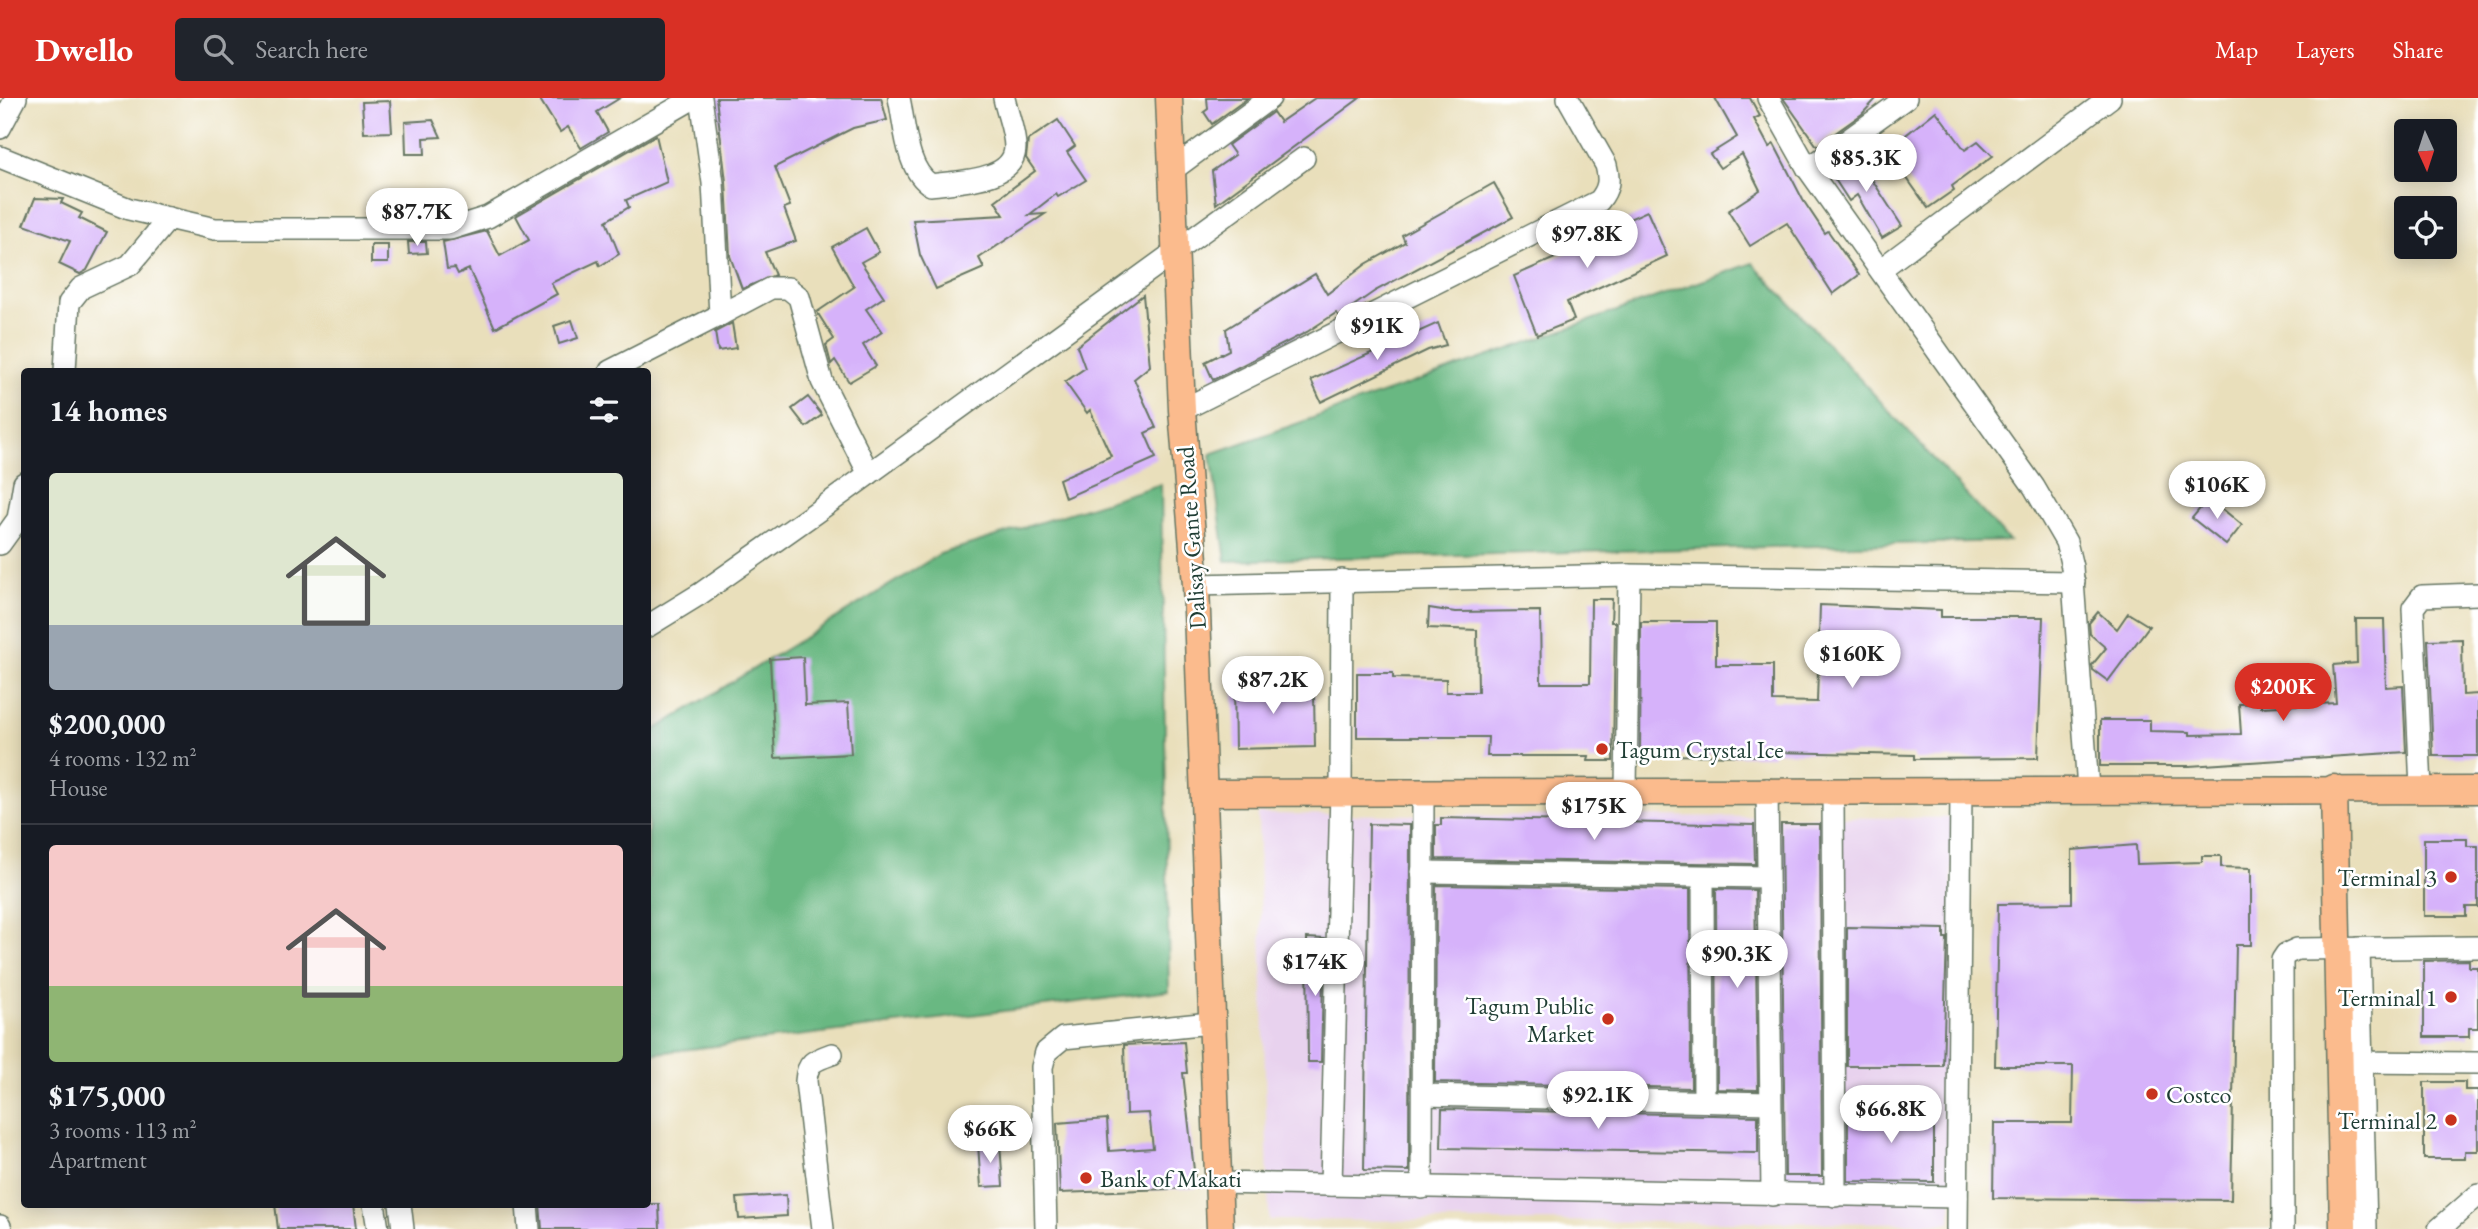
<!DOCTYPE html>
<html lang="en">
<head>
<meta charset="utf-8">
<style>
  body { margin:0; font-family:"EB Garamond",serif; background:#20242c; color:#f1f3f6; height:100vh; display:flex; flex-direction:column; font-size:26px; white-space:nowrap }
  * { box-sizing:border-box; margin:0 }
  p { font-size:23px; color:#9ea1a6 }
  .icon { flex:none; width:38px; height:38px; fill:none; stroke:currentColor; stroke-width:2; stroke-linecap:round; stroke-linejoin:round }
  .map { position:relative; flex:1; overflow:hidden }
  .details { position:absolute; left:21px; top:270px; width:630px; height:840px; display:flex; flex-direction:column; background:#171b24; border-radius:7px; box-shadow:0 4px 18px #0003 }
  .details>* { flex:none }
  .needle { width:46px; rotate:177deg }
  .fabs { position:absolute; left:2394px; top:21px; display:grid; gap:14px }
  .fabs a { display:grid; place-items:center; width:63px; height:63px; border-radius:7px; background:#171b24; box-shadow:0 4px 18px #0003; font-size:35px }
  .price { position:absolute; translate:-50% -60px; padding:0 16px; border-radius:24px; background:#fff; color:#222; font-size:23px; line-height:46px; filter:drop-shadow(0 2px 4px #0008) }
  .price::after { content:''; position:absolute; left:50%; top:42px; width:21px; height:16px; margin-left:-10px; background:inherit; clip-path:polygon(0 0,100% 0,50% 100%) }
  .price.selected { background:#d93025; color:#fff }
  ul { padding:0; list-style:none }
  li { display:grid; align-content:center; gap:14px; height:371px; padding:0 28px }
  li+li { border-top:2px solid #363941 }
  li span { display:grid; place-items:center; height:217px; border-radius:7px; color:#555 }
  li>.icon { margin-inline-start:auto }
  span .icon { width:126px; height:126px; fill:#fffc; stroke-width:1 }
  li b { font-size:30px }
  h2 { display:flex; justify-content:space-between; align-items:center; height:84px; padding:0 28px; font-size:30px }
  header { display:flex; align-items:center; gap:42px; box-sizing:border-box; height:98px; padding:0 35px; background:#d93025; color:#fff }
  header strong { font-size:33px }
  nav { display:flex; gap:38px; margin-inline-start:auto; font-size:24px }
  .search { width:490px; height:63px; background:#20242c; display:flex; align-items:center; gap:18px; box-sizing:border-box; padding:0 24px; border-radius:7px; color:#9ea1a6; font-size:26px }
  .map>svg:first-child { display:block }
  .built { fill:#e8d2ee }
  .forest { fill:#69b882; stroke:#447a5b; stroke-width:2 }
  .building { fill:#d6b2fa }
  .lines { fill:none; stroke-linecap:round; stroke-linejoin:round }
  .minor-casing { stroke:#667663; stroke-width:24 }
  .major-casing { stroke:#667663; stroke-width:29 }
  .minor { stroke:#fff; stroke-width:21 }
  .major { stroke:#fbbb8d; stroke-width:26 }
  .poi-dot { fill:#c8321e; stroke:#fff; stroke-width:2.5 }
  .labels { text-anchor:middle; dominant-baseline:central; stroke-width:5; stroke-linejoin:round; paint-order:stroke }
  .street-label { font-size:24px; fill:#1f3d34; stroke:#fff }
  .poi-label { font-size:24px; fill:#1f3d34; stroke:#fff; text-anchor:end }
</style>
</head>
<body>
<header>
<strong>Dwello</strong>
<div class="search"><svg class="icon" aria-label="search" viewBox="0 0 24 24"><circle cx="10" cy="10" r="6"/><path d="M15 15l6 6"/></svg>Search here</div>
<nav><a>Map</a><a>Layers</a><a>Share</a></nav>
</header>
<div class="map">
<svg width="2478" height="1131" viewBox="0 0 2478 1131">
  <rect width="100%" height="100%" fill="#fff"/>
  <filter id="ink" filterUnits="userSpaceOnUse"><feTurbulence type="fractalNoise" baseFrequency=".0143" numOctaves="2"/><feDisplacementMap in="SourceGraphic" scale="14" xChannelSelector="R" yChannelSelector="G"/><feConvolveMatrix kernelMatrix="1 2 1 2 8 2 1 2 1" color-interpolation-filters="sRGB"/></filter>
  <filter id="wash" filterUnits="userSpaceOnUse"><feTurbulence type="fractalNoise" baseFrequency=".00686" numOctaves="4" result="noise"/><feDisplacementMap in="SourceGraphic" scale="28" xChannelSelector="R" yChannelSelector="G"/><feGaussianBlur stdDeviation="1.57" result="paint"/><feColorMatrix in="noise" values="0 0 0 0 0 0 0 0 0 0 0 0 0 0 0 0 0 1.4 0 .05"/><feComposite in="paint" operator="in"/></filter>
  <g filter="url(#wash)">
    <rect width="100%" height="100%" fill="#e9dfbb"/>
    <!-- built -->
    <path class="built" d="M1258,716l694,4 -1,405 -682,-3z"/>
    <!-- forest -->
    <g class="forest">
      <path d="M1753,165l256,278 -783,20 -15,-107z"/>
      <path d="M1161,386l8,507 -521,63v-320l292,-180z"/>
    </g>
    <g id="blocks">
      <!-- building -->
      <g class="building">
        <path d="M539,0h81l-23,14 11,20 -27,16 -13,-21 -8,5z"/>
        <path d="M716,0h165l6,22 -34,8 -78,39 15,39 -6,2 12,33 -31,11 10,23 -33,14 -12,-33 -4,-74z"/>
        <path d="M1207,0h41l-36,26 -8,-12 4,-3z"/>
        <path d="M1315,0h45l-144,106 -4,-33 23,-16 -7,-10 45,-33 7,10z"/>
        <path d="M1715,0h35l10,18 -6,3 15,28 5,-3 29,56 22,33 3,-2 31,44 -26,19 -46,-71 -37,23 -22,-35 32,-21 -18,-36 -22,14 -10,-14 27,-17z"/>
        <path d="M1783,0h94l-15,16 -45,32z"/>
        <path d="M390,3l2,31 -28,1 -2,-31z"/>
        <path d="M1936,13l29,39 13,-9 15,15 -41,30 2,4 -26,18 -41,-58z"/>
        <path d="M433,22l8,17 -17,1 1,16h-19l-1,-32z"/>
        <path d="M1058,22l17,26 -8,6 19,28 -28,17 -2,-3 -27,21 16,-1 -66,44 5,10 -48,21 -16,-34 -7,-35 91,-5 -9,-14 40,-30 -9,-13 2,-18z"/>
        <path d="M656,37l11,47 -41,18 3,7 -23,14 13,33 -19,12 -2,-5 -47,22 6,11 -62,34 -26,-59 -11,5 -3,-6 -8,1 -4,-27 44,-11 13,25 29,-16 -13,-24z"/>
        <path d="M1854,54l48,74 -20,12 -25,-43 -8,6 -15,-23 4,-2 -6,-8z"/>
        <path d="M1494,85l19,34 -138,74 -36,25 -3,-3 -29,19 -94,48 -8,-18 24,-12 -3,-21 89,-55 12,20 39,-30 39,-22 -3,-7z"/>
        <path d="M35,100l28,1 -2,4 21,10 -3,5 28,14 -20,38 -7,4 -21,-10 11,-23 -46,-16z"/>
        <path d="M1647,113l20,45 -100,46 7,18 -37,15 -23,-59 57,-25 -2,-5z"/>
        <path d="M866,130l13,24 -18,10 23,35 -18,12 16,23 -19,13 13,21 -27,16 -14,-22 -4,4 -5,-19 8,-6 -17,-27 37,-25 -22,-40z"/>
        <path d="M408,144h18l1,11 -18,1z"/>
        <rect x="371" y="147" width="17" height="18"/>
        <path d="M1143,197l7,71 -16,13 22,49 -11,5 11,25 -91,40 -6,-19 52,-23 -21,-46 -3,3 -22,-31 20,-14 -8,-22z"/>
        <path d="M572,222l6,18 -19,6 -5,-18z"/>
        <path d="M732,225l4,25 -18,3 -3,-19z"/>
        <path d="M1438,225l8,22 -18,5 -107,52 -10,-22z"/>
        <path d="M808,299l14,18 -16,12 -14,-18z"/>
        <path d="M2209,400l33,27 -16,20 -34,-27z"/>
        <path d="M1591,501h21l-1,23h4l-2,139h-25l1,-5h-102l1,-19h-131v-64h36v5l53,1v13h32l-1,-62 -49,-2 1,-20 26,4 85,-1 1,72h49z"/>
        <path d="M1820,507l121,5v7h102l-5,141 -124,1v-4l-141,-3v4l-133,-1 1,-133h75v43h57v36l44,1z"/>
        <path d="M2098,514l19,17 11,-16 21,13 -41,55 -15,-11 -1,-5 14,-17 -16,-14 -1,-11z"/>
        <path d="M2356,521h28l2,68 17,-1 3,66 -217,14h-89v-46h50v11l40,1v3l51,-1 -2,-30 22,-1v4l75,-4 -3,-38 24,-2z"/>
        <path d="M2462,541l1,56 15,-1v62h-45l-5,-116z"/>
        <path d="M803,559l2,48 43,-2 3,51 -76,4 -5,-99z"/>
        <path d="M1301,583l1,13h12l1,53 -80,2 -1,-67z"/>
        <path d="M1441,720l313,7 1,39 -319,-5v-34h5z"/>
        <path d="M1369,726l41,1 -1,346 -45,-1z"/>
        <path d="M1781,726h39l2,352h-37z"/>
        <path d="M2424,741h43v7h11v61h-12v9h-42z"/>
        <path d="M2136,747l1,19 65,-2v-6h19v11l30,1v77h-15l-5,255 -238,-2 1,-75h78l1,-57h-78l3,-162 74,-1v-53z"/>
        <path d="M1436,787l254,4 1,199 -256,-6z"/>
        <path d="M1716,791l39,1 3,200 -41,-1z"/>
        <path d="M1847,829l97,2v9h3l-4,128h-96z"/>
        <path d="M1307,840l17,1 -3,123h-13z"/>
        <path d="M2469,862v7h9v61h-9v9h-45v-76z"/>
        <path d="M1184,944l3,31h-4l13,115 -136,5 -3,-70 50,-4 2,32 44,-3 -4,-35 -23,1 -2,-69z"/>
        <path d="M2424,984h41v8h13v61h-13v8h-41z"/>
        <path d="M1848,1010l86,2v72l-86,-1z"/>
        <path d="M1442,1011l316,7v37l-317,-5z"/>
        <path d="M1000,1045l3,43 -22,1 -3,-43z"/>
        <path d="M786,1097l1,21 -48,3 -2,-21z"/>
        <path d="M275,1106h78l3,25h-78z"/>
        <path d="M540,1106h119l1,25h-118z"/>
      </g>
    </g>
  </g>
  <g filter="url(#ink)">
    <use href="#blocks" fill-opacity="0" stroke="#667663" stroke-width="2"/>
    <g class="lines">
      <!-- minor casing -->
      <g class="minor-casing">
        <g id="minor">
          <path d="M899,0c6,27 7,72 32,87 25,-4 84,-3 84,-38 0,-15 -8,-34 -11,-49"/>
          <path d="M1768,0l40,71 226,318 32,55 6,25 16,222"/>
          <path d="M0,30l16,-30"/>
          <path d="M0,59l129,52 86,20h235l38,-12 206,-119"/>
          <path d="M1808,71l98,-71"/>
          <path d="M1171,73l99,-73"/>
          <path d="M1881,171l229,-171"/>
          <path d="M720,217l51,-27h17l11,9 23,84 47,93"/>
          <path d="M65,273l4,-68 12,-15 49,-23 39,-47"/>
          <path d="M610,273l110,-56 -7,-132 -12,-85"/>
          <path d="M1182,312l417,-209c10,-12 11,-21 7,-36l-38,-67"/>
          <path d="M0,446l18,-25 6,-36"/>
          <path d="M1196,487l433,-10 445,7"/>
          <path d="M648,528l52,-32 115,-81 489,-355"/>
          <path d="M1767,691l5,406"/>
          <path d="M2421,691l-8,-181 9,-12 56,-2"/>
          <path d="M1626,692l3,-215"/>
          <path d="M1833,692l2,406"/>
          <path d="M1422,774l345,5"/>
          <path d="M1703,780l1,222"/>
          <path d="M2359,850l7,281"/>
          <path d="M2348,964l130,1"/>
          <path d="M1423,997l347,8"/>
          <path d="M1217,1085l740,14"/>
          <path d="M1331,1087l10,-394 1,-211"/>
          <path d="M1422,1090l1,-397"/>
          <path d="M374,1106l4,25"/>
          <path d="M400,1106l3,25"/>
          <path d="M527,1106l2,25"/>
          <path d="M0,1128l1,3"/>
          <path d="M823,1131l-17,-148c1,-19 9,-21 26,-27"/>
          <path d="M1046,1131l-4,-162 4,-15 17,-14 147,-15"/>
          <path d="M1957,1131l4,-440"/>
          <path d="M2283,1131l-1,-269 4,-6 11,-5 181,-2"/>
          <path d="M2439,1131l39,-34"/>
        </g>
      </g>
      <!-- major casing -->
      <g class="major-casing">
        <g id="major">
          <path d="M1169,0l13,312 14,175 24,644"/>
          <path d="M2334,690l9,441"/>
          <path d="M1205,695l1273,-3"/>
        </g>
      </g>
      <!-- minor -->
      <use href="#minor" class="minor"/>
      <!-- major -->
      <use href="#major" class="major"/>
    </g>
  </g>
  <!-- markers -->
  <g class="poi-dot">
    <circle cx="1602" cy="651" r="7"/>
    <circle cx="2451" cy="779" r="7"/>
    <circle cx="2451" cy="899" r="7"/>
    <circle cx="1608" cy="921" r="7"/>
    <circle cx="2152" cy="996" r="7"/>
    <circle cx="2451" cy="1022" r="7"/>
    <circle cx="1086" cy="1080" r="7"/>
  </g>
  <g class="labels">
    <!-- street labels -->
    <g class="street-label">
      <text transform="translate(1191 440) rotate(-94)">Dalisay Gante Road</text>
    </g>
    <!-- poi labels -->
    <g class="poi-label">
      <text x="1616" y="651" text-anchor="start">Tagum Crystal Ice</text>
      <text x="2437" y="779">Terminal 3</text>
      <text x="2437" y="899">Terminal 1</text>
      <text x="1594" y="907">Tagum Public<tspan x="1594" dy="28">Market</tspan></text>
      <text x="2166" y="996" text-anchor="start">Costco</text>
      <text x="2437" y="1022">Terminal 2</text>
      <text x="1100" y="1080" text-anchor="start">Bank of Makati</text>
    </g>
  </g>
</svg>
<div class="fabs">
<a><svg class="needle" viewBox="-14 -14 28 28"><path d="M0-13l5 13h-10z" fill="#e53935"/><path d="M0 13l5-13h-10z" fill="#9ea1a6"/></svg></a>
<a><svg class="icon" aria-label="locate" viewBox="0 0 24 24"><circle cx="12" cy="12" r="6"/><path d="M12 2v4M12 18v4M2 12h4M18 12h4"/></svg></a>
</div>
<b class="price" style="left:1866px;top:96px">$85.3K</b>
<b class="price" style="left:417px;top:150px">$87.7K</b>
<b class="price" style="left:1587px;top:172px">$97.8K</b>
<b class="price" style="left:1377px;top:264px">$91K</b>
<b class="price" style="left:2217px;top:423px">$106K</b>
<b class="price" style="left:1852px;top:592px">$160K</b>
<b class="price" style="left:1273px;top:618px">$87.2K</b>
<b class="price selected" style="left:2283px;top:625px">$200K</b>
<b class="price" style="left:1594px;top:744px">$175K</b>
<b class="price" style="left:1737px;top:892px">$90.3K</b>
<b class="price" style="left:1315px;top:900px">$174K</b>
<b class="price" style="left:1598px;top:1033px">$92.1K</b>
<b class="price" style="left:1891px;top:1047px">$66.8K</b>
<b class="price" style="left:990px;top:1067px">$66K</b>
<section class="details">
<h2>14 homes<svg class="icon" aria-label="filters" viewBox="0 0 24 24"><path d="M4 7h16M4 17h16"/><circle cx="9" cy="7" r="2"/><circle cx="15" cy="17" r="2"/></svg></h2>
<ul>
<li><span style="background:linear-gradient(#dfe7d0 70%,#9aa5b1 0)"><svg class="icon" aria-label="home" viewBox="0 0 24 24"><path d="M3 11l9-7 9 7M6 9v11h12V9"/></svg></span><div><b>$200,000</b><p>4 rooms · 132 m²</p><p>House</p></div></li>
<li><span style="background:linear-gradient(#f6c9c9 65%,#8fb573 0)"><svg class="icon" aria-label="home" viewBox="0 0 24 24"><path d="M3 11l9-7 9 7M6 9v11h12V9"/></svg></span><div><b>$175,000</b><p>3 rooms · 113 m²</p><p>Apartment</p></div></li>
</ul>
</section>
</div>
</body>
</html>
